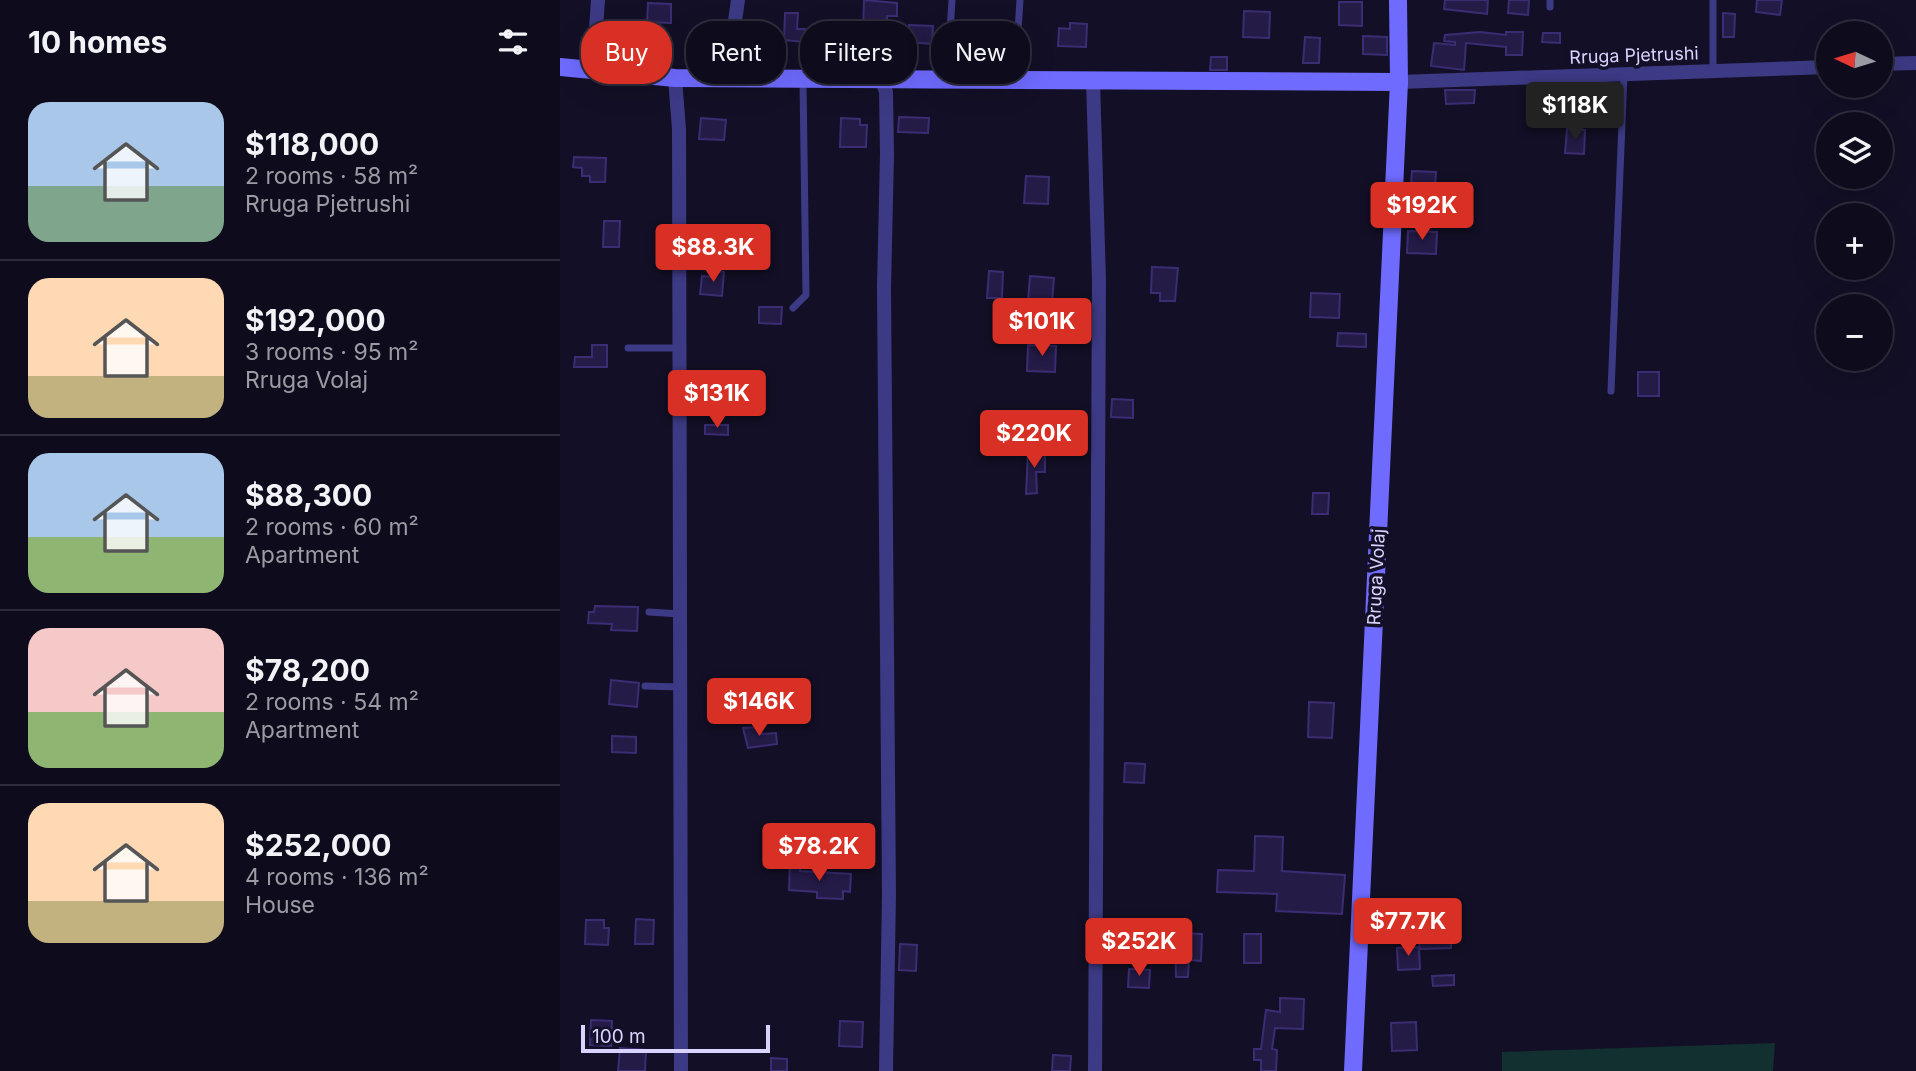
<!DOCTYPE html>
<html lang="en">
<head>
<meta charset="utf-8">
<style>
  body { margin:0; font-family:Inter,sans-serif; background:#1c1929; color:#f1f3f6; height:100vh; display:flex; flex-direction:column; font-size:26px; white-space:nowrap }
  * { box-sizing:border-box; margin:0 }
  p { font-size:23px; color:#9b9ba3 }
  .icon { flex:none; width:38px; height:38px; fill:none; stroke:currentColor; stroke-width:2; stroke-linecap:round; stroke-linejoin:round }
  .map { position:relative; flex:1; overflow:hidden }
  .drawer { display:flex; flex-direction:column; background:#0e0b1c; width:560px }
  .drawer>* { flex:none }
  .guide { position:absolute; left:21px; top:21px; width:665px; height:63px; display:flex; gap:14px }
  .needle { width:46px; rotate:274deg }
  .buttons { position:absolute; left:1256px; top:21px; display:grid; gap:14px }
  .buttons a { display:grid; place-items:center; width:77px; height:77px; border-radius:50%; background:#0e0b1c; box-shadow:0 7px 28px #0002,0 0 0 2px #2e2b3b; font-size:35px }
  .scale { position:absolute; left:21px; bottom:18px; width:189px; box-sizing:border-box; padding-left:7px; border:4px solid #d9d4ff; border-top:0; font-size:19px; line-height:24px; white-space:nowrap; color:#d9d4ff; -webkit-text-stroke:5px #130f26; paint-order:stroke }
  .price { position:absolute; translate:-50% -60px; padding:0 16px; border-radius:7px; background:#d93025; color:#fff; font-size:23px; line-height:46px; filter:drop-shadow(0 2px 4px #0008) }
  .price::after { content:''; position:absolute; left:50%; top:42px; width:21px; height:16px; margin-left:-10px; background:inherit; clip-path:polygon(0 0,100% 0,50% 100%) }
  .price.active { background:#222; color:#fff }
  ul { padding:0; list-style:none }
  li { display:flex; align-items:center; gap:21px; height:175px; padding:0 28px }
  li+li { border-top:2px solid #2e2b3b }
  li span { display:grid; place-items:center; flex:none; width:196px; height:140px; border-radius:21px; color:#555 }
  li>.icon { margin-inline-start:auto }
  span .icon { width:84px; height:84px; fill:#fffc; stroke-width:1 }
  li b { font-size:30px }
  h2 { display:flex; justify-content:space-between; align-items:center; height:84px; padding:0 28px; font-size:30px }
  .tag { padding:0 24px; border-radius:28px; background:#0e0b1c; box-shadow:0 7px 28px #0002,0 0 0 2px #2e2b3b; font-size:24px; line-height:63px }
  .tag.active { background:#d93025; color:#fff }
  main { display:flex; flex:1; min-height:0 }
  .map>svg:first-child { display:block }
  .green { fill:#12302f }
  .building { fill:#241b47; stroke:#3b2d73; stroke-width:2 }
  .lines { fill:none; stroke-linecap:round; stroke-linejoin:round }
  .lane { stroke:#3d3a85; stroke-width:7 }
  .street { stroke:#3d3a85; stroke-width:14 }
  .secondary { stroke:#6f6bff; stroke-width:18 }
  .labels { text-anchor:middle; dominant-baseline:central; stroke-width:7; stroke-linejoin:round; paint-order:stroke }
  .street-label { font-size:18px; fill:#d9d4ff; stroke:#130f26 }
</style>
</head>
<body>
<main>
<section class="drawer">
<h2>10 homes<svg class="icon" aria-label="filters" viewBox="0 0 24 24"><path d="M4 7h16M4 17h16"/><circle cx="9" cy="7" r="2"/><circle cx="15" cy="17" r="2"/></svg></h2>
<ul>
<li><span style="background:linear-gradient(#a9c7e8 60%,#7fa58c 0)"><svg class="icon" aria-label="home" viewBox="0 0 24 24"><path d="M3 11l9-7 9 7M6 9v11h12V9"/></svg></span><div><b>$118,000</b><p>2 rooms · 58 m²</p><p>Rruga Pjetrushi</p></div></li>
<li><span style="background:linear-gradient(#ffd9b3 70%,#c2b280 0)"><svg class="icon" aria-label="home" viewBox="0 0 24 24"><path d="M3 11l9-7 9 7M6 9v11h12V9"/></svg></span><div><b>$192,000</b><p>3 rooms · 95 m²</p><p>Rruga Volaj</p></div></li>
<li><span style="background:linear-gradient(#a9c7e8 60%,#8fb573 0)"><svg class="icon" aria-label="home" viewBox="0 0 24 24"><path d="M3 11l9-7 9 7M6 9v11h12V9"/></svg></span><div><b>$88,300</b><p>2 rooms · 60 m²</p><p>Apartment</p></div></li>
<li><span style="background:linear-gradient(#f6c9c9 60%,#8fb573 0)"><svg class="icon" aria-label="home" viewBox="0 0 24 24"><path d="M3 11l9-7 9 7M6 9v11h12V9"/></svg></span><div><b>$78,200</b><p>2 rooms · 54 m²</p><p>Apartment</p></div></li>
<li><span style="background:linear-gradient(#ffd9b3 70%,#c2b280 0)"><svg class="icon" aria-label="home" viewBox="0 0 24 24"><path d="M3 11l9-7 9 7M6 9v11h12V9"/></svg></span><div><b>$252,000</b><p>4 rooms · 136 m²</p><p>House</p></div></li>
</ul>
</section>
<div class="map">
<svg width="1356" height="1071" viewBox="0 0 1356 1071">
  <rect width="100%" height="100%" fill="#130f26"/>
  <!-- green -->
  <path class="green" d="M1215,1043l-2,28h-271v-19z"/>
  <!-- building -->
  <g class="building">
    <path d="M304,0l33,3v13h-10v24l-35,-1v11h-28l1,-21 38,1z"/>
    <path d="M885,0h43l-1,14 -43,-5z"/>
    <path d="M949,0h20l-1,15 -20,-2z"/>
    <path d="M1197,0h25l-2,15 -24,-3z"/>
    <path d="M779,2h23v24l-23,-1z"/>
    <path d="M88,3l23,1v19l-24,-1z"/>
    <path d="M684,11l26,1 -1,26 -26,-1z"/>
    <path d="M225,13h13l-1,16h8l-1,13 -20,-2z"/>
    <path d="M1163,13l12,1 -1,23h-11z"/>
    <path d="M510,23l17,1 -1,23 -28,-1 1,-18 11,1z"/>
    <path d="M349,25l24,1 -1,18 -24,-2z"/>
    <path d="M920,32l26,3v-3h17l-1,23h-16v-8l-40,-4 -2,27 -33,-4 3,-23 21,2v-3l-11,-1 1,-6z"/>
    <path d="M983,33h17v10l-18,-1z"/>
    <path d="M803,36l24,1v18l-24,-1z"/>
    <path d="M745,37l15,1 -1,25h-16z"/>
    <path d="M199,39l22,1 -1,24 -23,-1z"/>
    <path d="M133,41l16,1 -1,24 -16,-1z"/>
    <path d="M651,57h16v13h-17z"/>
    <path d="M885,90h30l-1,13 -28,1z"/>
    <path d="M339,117l30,1 -1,15 -30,-1z"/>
    <path d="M141,118l25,2 -2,20 -25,-1z"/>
    <path d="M281,118l19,1v6h7l-1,22h-26z"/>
    <path d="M1007,129l18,1 -1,24 -19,-1z"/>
    <path d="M14,157l32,1 -1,24h-15v-6h-8v-8l-9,-1z"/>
    <path d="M852,171l24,1 -2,28 -24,-2z"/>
    <path d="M466,176l23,1 -1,27 -24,-1z"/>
    <path d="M44,221h16l-1,26h-16z"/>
    <path d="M848,231l29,1 -1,22 -29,-1z"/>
    <path d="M592,267l26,1 -3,33h-15v-8h-9z"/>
    <path d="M153,270l11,2 -2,24 -22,-2 2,-18 10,1z"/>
    <path d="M429,271l14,1 -1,26h-15z"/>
    <path d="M470,276l24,2 -2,25 -24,-2z"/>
    <path d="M751,293l29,1 -1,24 -29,-1z"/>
    <path d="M199,307h23l-1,17 -22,-1z"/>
    <path d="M778,333l28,1v13l-29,-1z"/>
    <path d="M32,345h15v22h-33l1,-10h17z"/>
    <path d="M468,345l28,1 -1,26 -28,-1z"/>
    <rect x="1078" y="372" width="21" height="24"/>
    <path d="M154,381l20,2 -2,11 -20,-2z"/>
    <path d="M552,399l21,1v18l-22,-1z"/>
    <path d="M145,425h23v10l-23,-1z"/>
    <path d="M468,452l17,1v19h-9l1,21 -11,1z"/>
    <path d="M753,493h16l-1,21h-16z"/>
    <path d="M35,606l43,1 -1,24 -26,-1 1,-6 -24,-1 1,-11h5z"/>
    <path d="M51,680l28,3 -2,24 -28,-3z"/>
    <path d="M749,702l25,1 -2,35 -24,-1z"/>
    <path d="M200,727l1,7 15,-1 1,11 -29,4 -5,-20z"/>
    <path d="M52,736l24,1v16l-24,-1z"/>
    <path d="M565,763l20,1 -1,19 -20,-1z"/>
    <path d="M695,836l28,1 -1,34 63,4 -3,39 -66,-3 1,-17 -60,-2 1,-22 36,1z"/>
    <path d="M230,863l10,1v7l51,3 -1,18 -7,-1v8l-26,-1v-6l-28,-2z"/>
    <path d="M76,919l18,1 -1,24h-18z"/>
    <path d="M26,920h18v8h5l-1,17 -23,-1z"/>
    <path d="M615,933l27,1 -1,27 -12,-1 -1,17h-12z"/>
    <rect x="684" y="934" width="17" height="29"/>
    <path d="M891,939v9l-31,1 -1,-9z"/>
    <path d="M340,944l17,1 -1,26 -17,-1z"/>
    <path d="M859,947l1,22 -22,1 -1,-22z"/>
    <path d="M569,969l21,1 -1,18 -21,-1z"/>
    <path d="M894,975v10l-21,1 -1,-10z"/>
    <path d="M720,998l24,1 -1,30 -28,-1 -3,21 5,1 -1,21h-15v-11h-7v-11h7l5,-39 14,2z"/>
    <path d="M31,1020l21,1 -1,25 -21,-1z"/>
    <path d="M280,1021l23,1 -1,25 -23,-1z"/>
    <path d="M856,1022l1,28 -25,1 -1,-28z"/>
    <path d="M60,1048l26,2 -1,21h-27z"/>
    <path d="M493,1055l18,1 -1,15h-18z"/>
    <path d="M211,1058l16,1v12h-16z"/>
  </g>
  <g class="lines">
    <!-- lane -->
    <g class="lane">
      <path d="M990,0v7"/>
      <path d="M1153,0v71"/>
      <path d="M455,78l5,-78"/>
      <path d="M387,79l5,-79"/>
      <path d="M233,308l13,-13 -3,-214"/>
      <path d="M68,348h51"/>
      <path d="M1051,391l13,-317"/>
      <path d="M89,612l31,2"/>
      <path d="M85,686l36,1"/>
    </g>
    <!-- street -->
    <g class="street">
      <path d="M1321,64l35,-1"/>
      <path d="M33,71l5,-71"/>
      <path d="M167,76l11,-76"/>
      <path d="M115,78l4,51 2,942"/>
      <path d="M321,78l5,14 1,62 -3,134 5,606 -3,177"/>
      <path d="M533,80l6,201 -4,790"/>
      <path d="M839,82l430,-15"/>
    </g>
    <!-- secondary -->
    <g class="secondary">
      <path d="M0,67l115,11 724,4"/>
      <path d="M793,1071l46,-989 -1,-82"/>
    </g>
  </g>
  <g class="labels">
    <!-- street labels -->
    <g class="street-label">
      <text transform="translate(1074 55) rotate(-2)">Rruga Pjetrushi</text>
      <text transform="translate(816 577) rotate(-87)">Rruga Volaj</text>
    </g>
  </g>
</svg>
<div class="buttons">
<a><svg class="needle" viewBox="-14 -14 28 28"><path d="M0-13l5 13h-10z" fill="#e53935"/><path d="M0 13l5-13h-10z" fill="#9b9ba3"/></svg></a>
<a><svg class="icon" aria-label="layers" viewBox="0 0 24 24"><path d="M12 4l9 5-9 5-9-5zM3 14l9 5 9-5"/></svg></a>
<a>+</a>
<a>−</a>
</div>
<div class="scale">100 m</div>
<b class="price active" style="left:1015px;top:142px">$118K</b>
<b class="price" style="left:862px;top:242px">$192K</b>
<b class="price" style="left:153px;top:284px">$88.3K</b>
<b class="price" style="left:482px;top:358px">$101K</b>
<b class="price" style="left:157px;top:430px">$131K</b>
<b class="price" style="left:474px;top:470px">$220K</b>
<b class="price" style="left:199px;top:738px">$146K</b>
<b class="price" style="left:259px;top:883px">$78.2K</b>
<b class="price" style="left:848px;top:958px">$77.7K</b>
<b class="price" style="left:579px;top:978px">$252K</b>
<div class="guide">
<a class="tag active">Buy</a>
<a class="tag">Rent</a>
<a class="tag">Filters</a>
<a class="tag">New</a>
</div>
</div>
</main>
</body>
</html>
